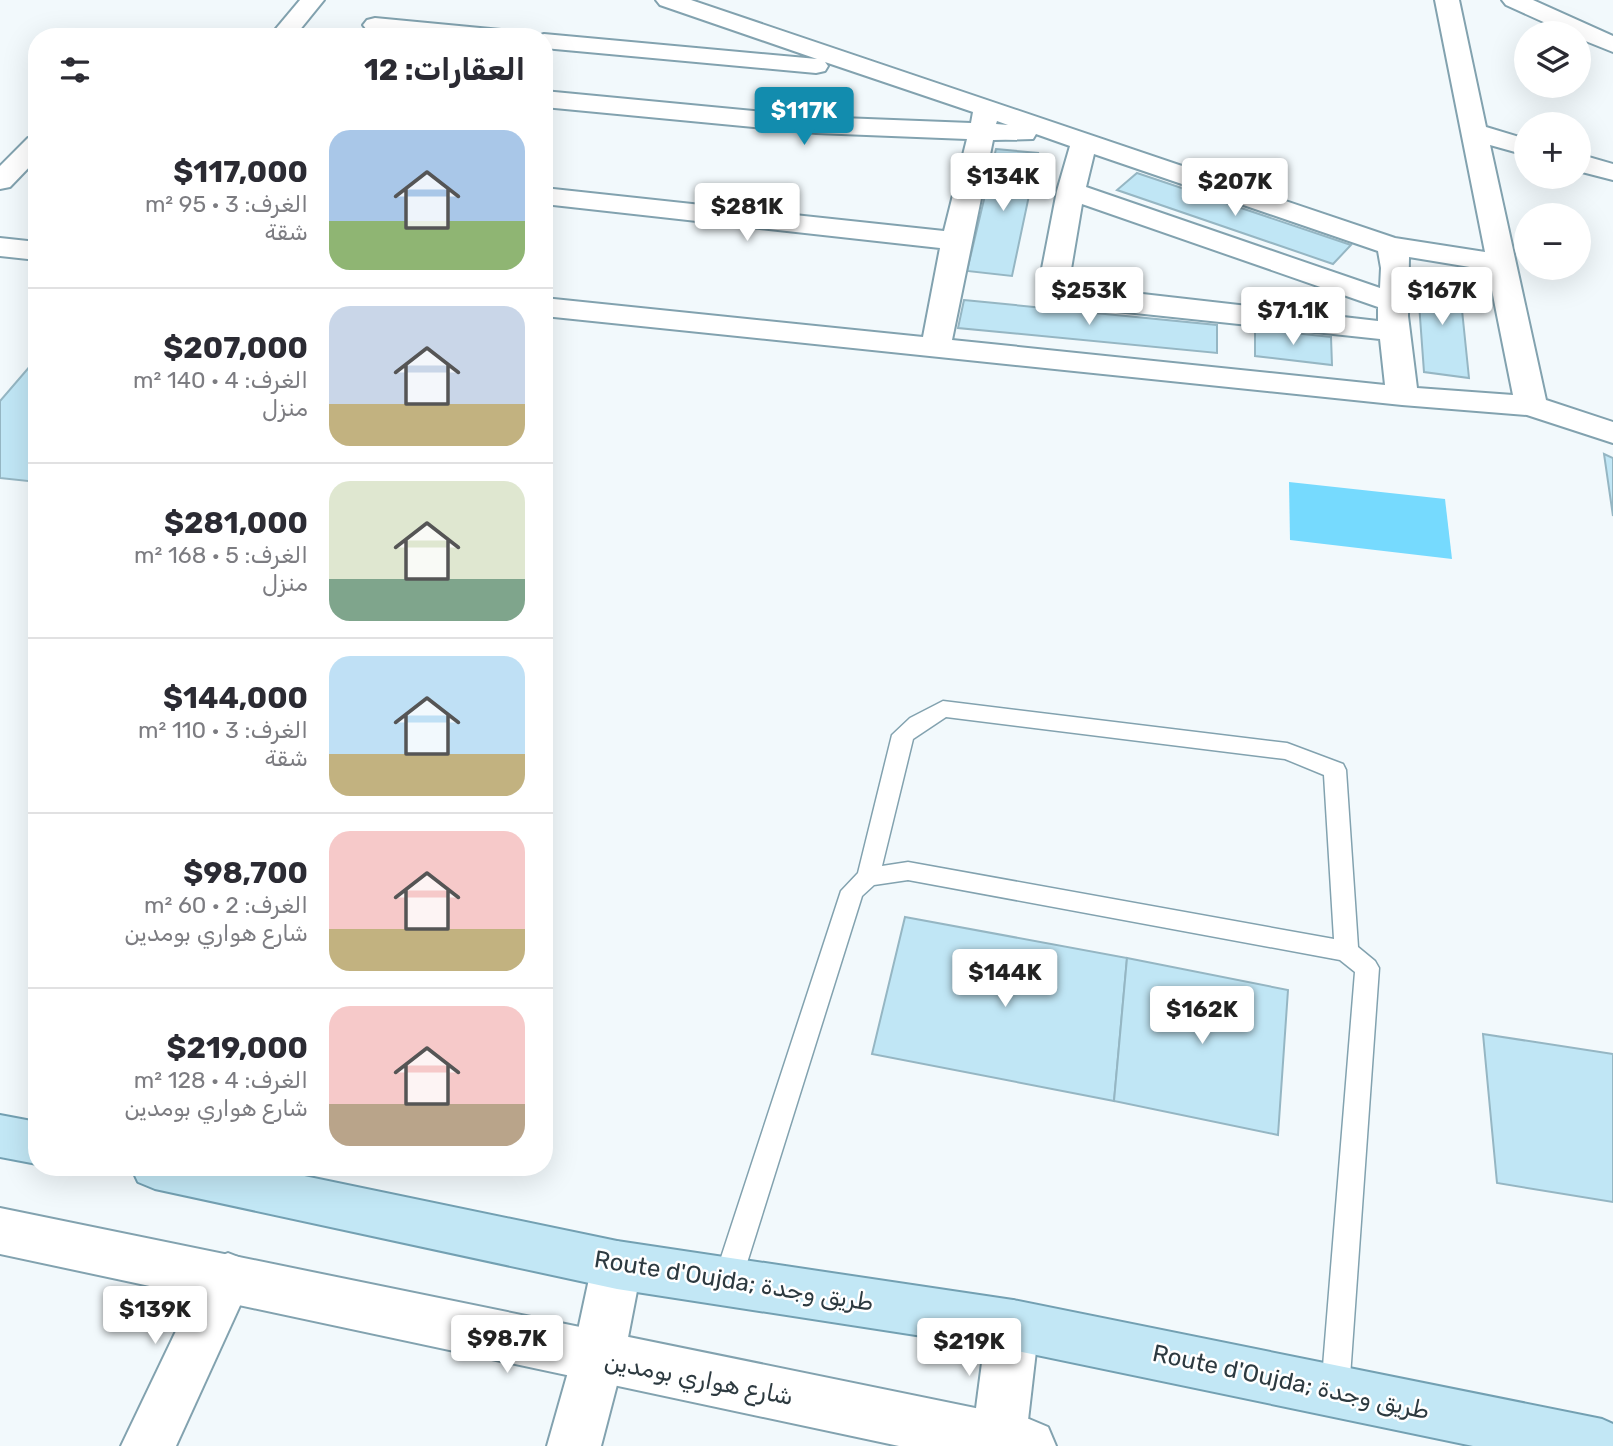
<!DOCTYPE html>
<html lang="ar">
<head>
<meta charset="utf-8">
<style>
  body { margin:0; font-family:Rubik,Cairo,sans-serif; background:#f2f2f3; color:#2b2b33; direction:rtl; height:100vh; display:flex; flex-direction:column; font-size:26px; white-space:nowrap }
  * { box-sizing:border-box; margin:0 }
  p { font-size:23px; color:#7c7c81 }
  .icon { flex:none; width:38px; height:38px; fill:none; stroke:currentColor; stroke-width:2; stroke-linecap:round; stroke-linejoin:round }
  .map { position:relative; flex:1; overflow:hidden; direction:ltr }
  .drawer { position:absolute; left:28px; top:28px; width:525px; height:1148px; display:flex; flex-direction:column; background:#fff; border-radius:28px; box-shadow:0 7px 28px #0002; direction:rtl }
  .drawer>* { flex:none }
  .tools { position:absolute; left:1514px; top:21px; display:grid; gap:14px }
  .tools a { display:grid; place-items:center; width:77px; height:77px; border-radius:50%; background:#fff; box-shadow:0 7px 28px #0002; font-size:35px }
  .price { position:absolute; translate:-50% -60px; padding:0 16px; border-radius:7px; background:#fff; color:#222; font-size:23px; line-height:46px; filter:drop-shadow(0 2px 4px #0008) }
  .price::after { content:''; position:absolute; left:50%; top:42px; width:21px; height:16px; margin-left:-10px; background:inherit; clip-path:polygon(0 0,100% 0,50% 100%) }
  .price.selected { background:#128cae; color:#fff }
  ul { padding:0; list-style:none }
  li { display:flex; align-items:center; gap:21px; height:175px; padding:0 28px }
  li+li { border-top:2px solid #e1e1e2 }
  li span { display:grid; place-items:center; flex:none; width:196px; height:140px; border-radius:21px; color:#555 }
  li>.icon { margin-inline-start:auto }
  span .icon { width:84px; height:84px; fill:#fffc; stroke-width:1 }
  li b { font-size:30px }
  h2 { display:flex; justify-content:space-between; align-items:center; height:84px; padding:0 28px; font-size:30px }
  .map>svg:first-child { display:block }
  .green { fill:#76dafe }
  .building { fill:#c0e6f5; stroke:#95b6c3; stroke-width:2 }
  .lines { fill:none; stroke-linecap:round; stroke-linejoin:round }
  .service-casing { stroke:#82a2af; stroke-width:3 }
  .minor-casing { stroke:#82a2af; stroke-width:4 }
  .tertiary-casing { stroke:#82a2af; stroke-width:4 }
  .primary-casing { stroke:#73a0b2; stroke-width:4 }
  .service { fill:#fff; fill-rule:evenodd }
  .minor { fill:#fff; fill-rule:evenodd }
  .tertiary { fill:#fff; fill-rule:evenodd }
  .primary { fill:#c2e7f5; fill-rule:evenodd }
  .labels { text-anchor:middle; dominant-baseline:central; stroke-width:5; stroke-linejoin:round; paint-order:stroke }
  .near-street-label { font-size:24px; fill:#2d3a40; stroke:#fff }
</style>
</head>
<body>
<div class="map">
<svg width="1613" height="1446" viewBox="0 0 1613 1446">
  <rect width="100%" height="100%" fill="#f2f9fc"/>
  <!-- green -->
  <path class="green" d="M1289,482l156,17 7,60 -162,-19z"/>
  <!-- building -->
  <g class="building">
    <path d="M996,149l42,4 -26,123 -45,-5z"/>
    <path d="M1137,173l214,72 -18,19 -216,-74z"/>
    <path d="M1417,276l42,5 10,97 -45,-6z"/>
    <path d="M964,300l253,25v28l-259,-25z"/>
    <path d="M1255,329l76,8 1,28 -77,-9z"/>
    <path d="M37,358v124l-37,-4v-77z"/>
    <path d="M1604,454l9,4v58z"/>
    <path d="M905,917l222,41 -13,143 -242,-47z"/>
    <path d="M1127,958l161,32 -10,145 -164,-34z"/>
    <path d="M1483,1034l130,20v148l-116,-19z"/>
  </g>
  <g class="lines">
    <!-- service casing -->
    <g class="service-casing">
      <path id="service" d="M943,701l344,42 56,21 3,6 12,177 17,14 4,7 -30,423 -4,10 -10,4 -10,-4 -4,-10 34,-419 -15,-12 -432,-80 -34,5 -12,11 -121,386 -4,9 -10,4 -10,-4 -4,-9 128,-391 17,-18 34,-138 18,-17zM946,717l339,42 39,16 10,164 -426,-77 -26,4 31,-127z"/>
    </g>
    <!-- minor casing -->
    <g class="minor-casing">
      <g id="minor">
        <path d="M300,0h24l-30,37h-25z"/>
        <path d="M656,0h35l704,238 90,14 -50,-252h24l27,127 40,12v16l-36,-10 56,255 67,22v21l-86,-28 -125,-10 -858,-89v-18l379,39 17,-89 -396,-44v-16l400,43 23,-92 -151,-6 -272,-26v-16l272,26 155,6 2,-11 -148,-50 3,4 -3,5 -9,2 -272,-25v-11h-9l9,-3 273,25 -157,-54zM997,121l11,4 -12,-1zM1036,134l34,12 -13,45 -18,93c13,18 38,20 58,25l283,30 5,46 -433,-45 41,-200 40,-1zM1094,154l284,97 3,17 -1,20 -294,-101zM1082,204l296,103v14l-297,-34 -12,-6zM1409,257l79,13 25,125 -96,-7 -9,-72z"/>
        <path d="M1502,0h31l80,36v16l-35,-14v-5h-10l-62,-28z"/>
        <path d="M375,18l126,12 9,2 3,5h-90l-56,-7 -4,-5 4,-5z"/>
        <path d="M37,136v23l-27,28 -10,2v-23l28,-28z"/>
        <path d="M1578,154l35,10v16l-35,-9z"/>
        <path d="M0,238l37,4v18l-37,-4z"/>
        <path d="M617,1241l18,7 7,17 -18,93 -23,88h-54l25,-88 20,-93 7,-17z"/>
        <path d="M228,1253l18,7 7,17 -77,169h-55l89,-186z"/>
        <path d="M1013,1300l18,7 8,18 -14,121h-54l16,-121 8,-18z"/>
      </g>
    </g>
    <!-- tertiary casing -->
    <g class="tertiary-casing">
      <path id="tertiary" d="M0,1208l1029,211 19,8 8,19h-157l-899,-192z"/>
    </g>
    <!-- primary casing -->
    <g class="primary-casing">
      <g id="primary">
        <path d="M0,1115l37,7v42l-37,-7z"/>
        <path d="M131,1167h130l356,74 396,59 589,119 11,5v22h-140l-460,-96 -396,-61 -462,-100 -17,-7z"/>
      </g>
    </g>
    <!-- service -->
    <use href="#service" class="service"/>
    <!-- minor -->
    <use href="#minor" class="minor"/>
    <!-- tertiary -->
    <use href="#tertiary" class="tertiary"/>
    <!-- primary -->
    <use href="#primary" class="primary"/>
  </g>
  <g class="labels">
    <!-- near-street labels -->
    <g class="near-street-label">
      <text transform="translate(734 1281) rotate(9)">Route d'Oujda; طريق وجدة</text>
      <text transform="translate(699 1379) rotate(11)">شارع هواري بومدين</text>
      <text transform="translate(1291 1382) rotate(12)">Route d'Oujda; طريق وجدة</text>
    </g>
  </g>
</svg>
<div class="tools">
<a><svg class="icon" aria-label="layers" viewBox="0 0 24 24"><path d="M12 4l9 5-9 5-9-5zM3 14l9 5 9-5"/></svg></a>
<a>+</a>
<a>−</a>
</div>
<b class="price selected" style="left:804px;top:147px">$117K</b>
<b class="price" style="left:1003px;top:213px">$134K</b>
<b class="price" style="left:1235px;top:218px">$207K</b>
<b class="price" style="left:747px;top:243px">$281K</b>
<b class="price" style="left:1089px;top:327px">$253K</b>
<b class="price" style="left:1442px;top:327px">$167K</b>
<b class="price" style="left:1293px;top:347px">$71.1K</b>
<b class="price" style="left:1005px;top:1009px">$144K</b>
<b class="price" style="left:1202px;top:1046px">$162K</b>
<b class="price" style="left:155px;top:1346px">$139K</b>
<b class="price" style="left:507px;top:1375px">$98.7K</b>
<b class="price" style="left:969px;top:1378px">$219K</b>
<section class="drawer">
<h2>العقارات: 12<svg class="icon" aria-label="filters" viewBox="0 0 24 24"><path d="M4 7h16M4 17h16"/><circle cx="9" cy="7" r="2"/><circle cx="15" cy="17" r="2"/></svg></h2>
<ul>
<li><span style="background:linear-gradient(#a9c7e8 65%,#8fb573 0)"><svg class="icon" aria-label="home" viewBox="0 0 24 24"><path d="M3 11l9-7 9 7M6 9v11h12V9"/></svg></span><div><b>$117,000</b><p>الغرف: 3 · 95 m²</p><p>شقة</p></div></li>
<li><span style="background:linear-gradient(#c9d6e8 70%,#c2b280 0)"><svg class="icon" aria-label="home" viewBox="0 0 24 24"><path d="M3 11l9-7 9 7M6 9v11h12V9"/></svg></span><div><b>$207,000</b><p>الغرف: 4 · 140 m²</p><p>منزل</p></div></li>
<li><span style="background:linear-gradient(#dfe7d0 70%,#7fa58c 0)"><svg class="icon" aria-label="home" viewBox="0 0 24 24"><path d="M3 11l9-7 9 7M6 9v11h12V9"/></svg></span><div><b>$281,000</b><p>الغرف: 5 · 168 m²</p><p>منزل</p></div></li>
<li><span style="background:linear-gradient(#bfe0f5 70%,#c2b280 0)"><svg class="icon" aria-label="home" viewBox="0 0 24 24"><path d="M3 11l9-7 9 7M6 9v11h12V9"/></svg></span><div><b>$144,000</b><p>الغرف: 3 · 110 m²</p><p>شقة</p></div></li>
<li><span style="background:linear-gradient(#f6c9c9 70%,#c2b280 0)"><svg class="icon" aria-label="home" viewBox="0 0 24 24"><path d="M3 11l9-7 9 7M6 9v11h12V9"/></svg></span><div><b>$98,700</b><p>الغرف: 2 · 60 m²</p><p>شارع هواري بومدين</p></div></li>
<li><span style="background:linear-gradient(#f6c9c9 70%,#b9a48a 0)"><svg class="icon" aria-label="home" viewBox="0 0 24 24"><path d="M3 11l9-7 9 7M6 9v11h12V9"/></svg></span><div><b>$219,000</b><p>الغرف: 4 · 128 m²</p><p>شارع هواري بومدين</p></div></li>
</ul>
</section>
</div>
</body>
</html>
